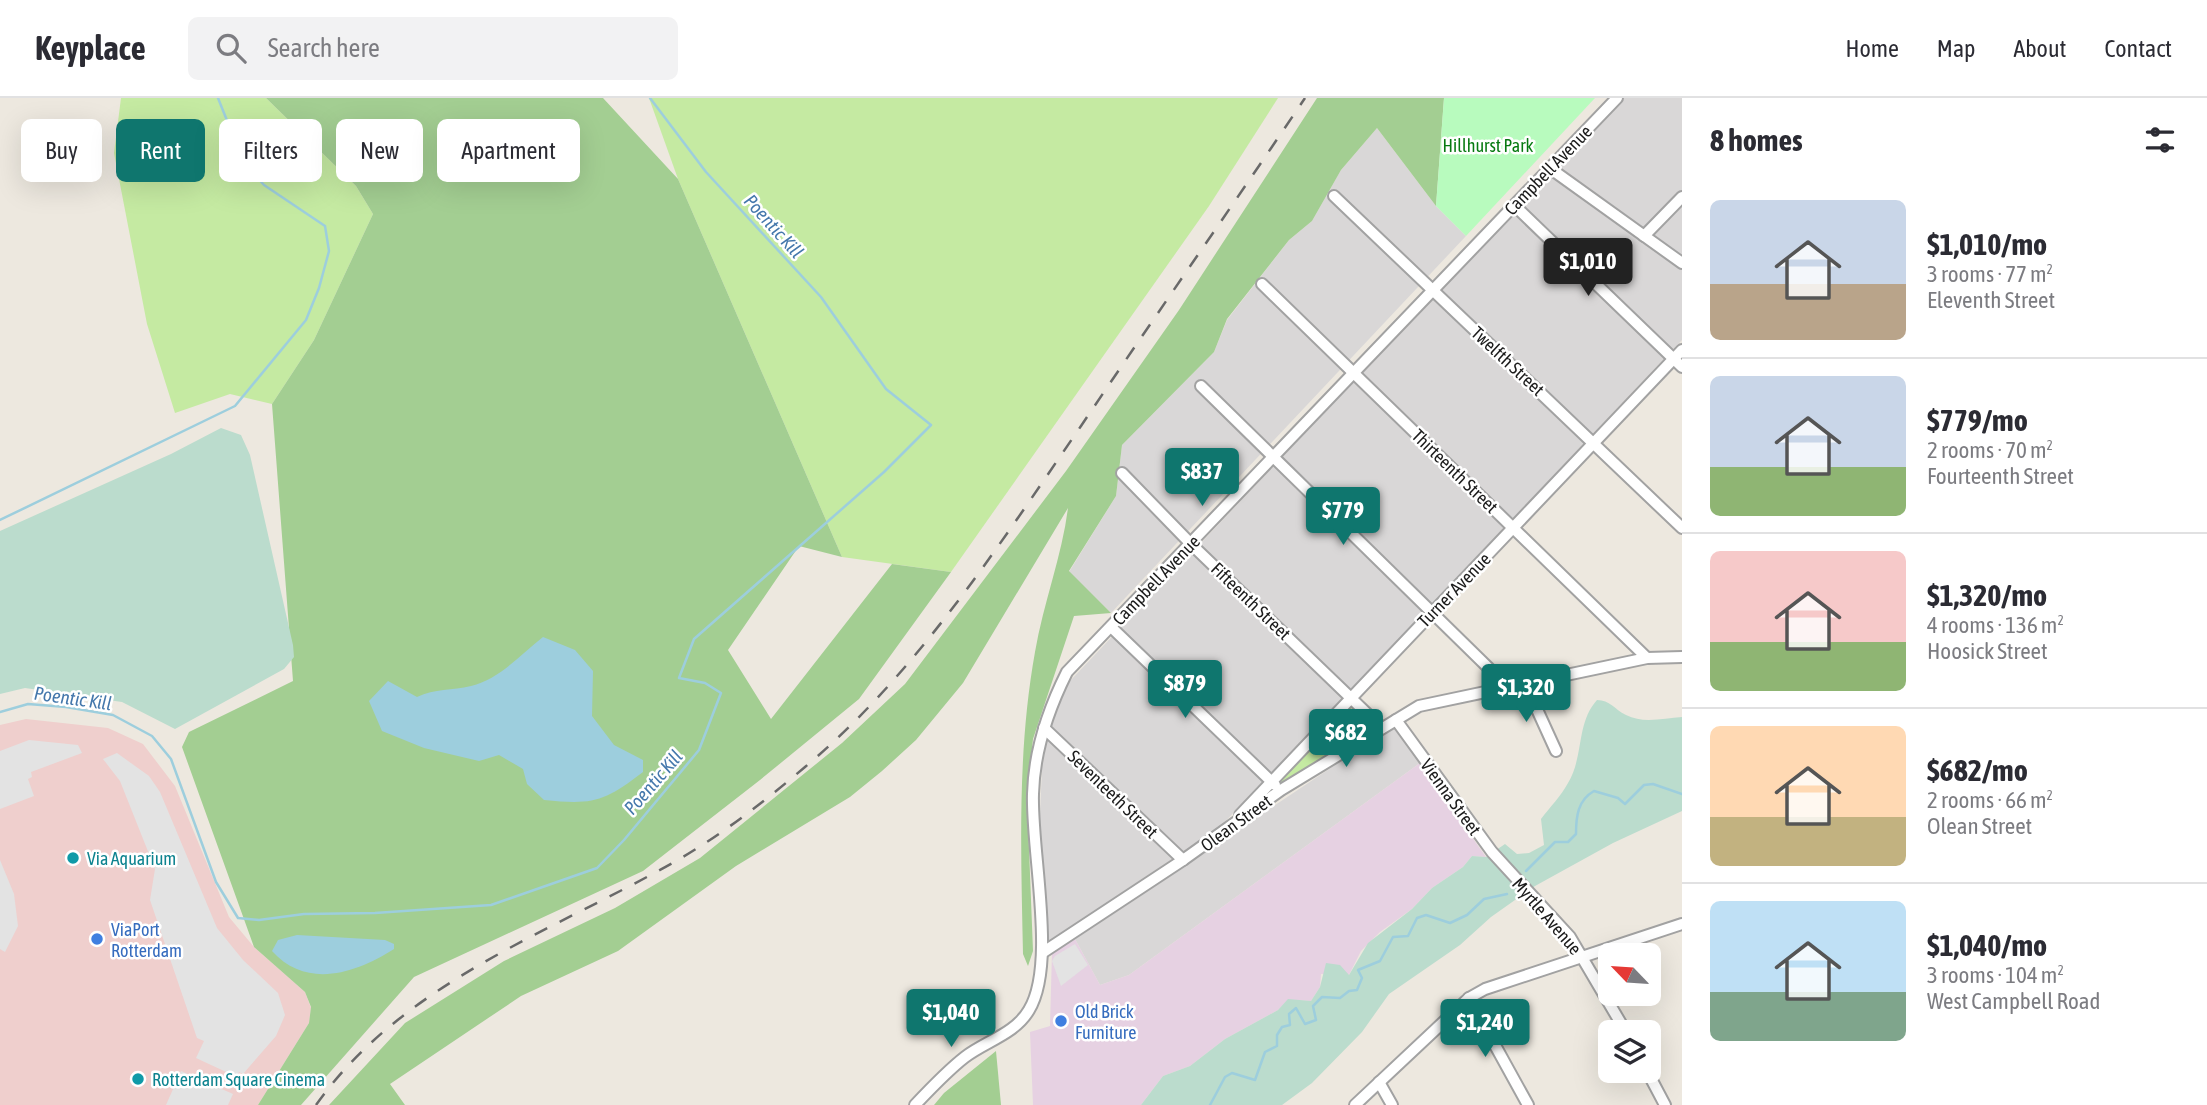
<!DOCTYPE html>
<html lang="en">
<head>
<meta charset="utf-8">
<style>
  body { margin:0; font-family:"Asap Condensed",sans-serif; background:#f2f2f3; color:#2b2b33; height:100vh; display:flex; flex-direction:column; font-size:26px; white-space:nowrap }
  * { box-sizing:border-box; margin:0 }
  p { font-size:23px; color:#7c7c81 }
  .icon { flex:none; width:38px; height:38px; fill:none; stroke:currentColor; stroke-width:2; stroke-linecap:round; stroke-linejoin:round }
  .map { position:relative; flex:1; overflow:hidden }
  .side { display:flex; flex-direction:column; background:#fff; width:525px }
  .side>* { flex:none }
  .banner { position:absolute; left:21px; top:21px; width:665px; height:63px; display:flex; gap:14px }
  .needle { width:46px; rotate:295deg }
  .controls { position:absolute; left:1598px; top:845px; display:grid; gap:14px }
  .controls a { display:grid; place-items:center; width:63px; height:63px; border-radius:10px; background:#fff; box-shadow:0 7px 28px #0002; font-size:35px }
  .price { position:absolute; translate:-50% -60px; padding:0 16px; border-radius:7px; background:#0f766e; color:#fff; font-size:23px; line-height:46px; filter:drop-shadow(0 2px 4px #0008) }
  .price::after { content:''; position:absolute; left:50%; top:42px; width:21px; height:16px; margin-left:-10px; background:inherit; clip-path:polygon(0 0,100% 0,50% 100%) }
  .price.on { background:#222; color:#fff }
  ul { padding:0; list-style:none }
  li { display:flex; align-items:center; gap:21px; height:175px; padding:0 28px }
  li+li { border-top:2px solid #e1e1e2 }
  li span { display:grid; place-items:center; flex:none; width:196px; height:140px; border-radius:10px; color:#555 }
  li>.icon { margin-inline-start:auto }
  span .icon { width:84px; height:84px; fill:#fffc; stroke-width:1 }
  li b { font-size:30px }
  h2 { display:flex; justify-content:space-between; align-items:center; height:84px; padding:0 28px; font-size:30px }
  .tag { padding:0 24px; border-radius:10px; background:#fff; box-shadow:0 7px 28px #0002; font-size:24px; line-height:63px }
  .tag.on { background:#0f766e; color:#fff }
  header { display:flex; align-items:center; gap:42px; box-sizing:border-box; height:98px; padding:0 35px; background:#fff; border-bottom:2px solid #e1e1e2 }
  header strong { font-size:33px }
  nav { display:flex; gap:38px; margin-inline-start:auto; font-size:24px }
  .search { width:490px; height:63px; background:#f2f2f3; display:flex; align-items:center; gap:18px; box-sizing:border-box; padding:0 24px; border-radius:10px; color:#7c7c81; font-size:26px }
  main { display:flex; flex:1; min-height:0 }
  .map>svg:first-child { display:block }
  .residential { fill:#d9d7d7 }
  .commercial { fill:#efcfcd }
  .industrial { fill:#e6d1e2 }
  .grass { fill:#c5eaa2 }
  .forest { fill:#a3ce92 }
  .wetland { fill:#bbdccd }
  .park { fill:#b8fbbe }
  .parking { fill:#e3e3e3 }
  .water { fill:#9dcedd }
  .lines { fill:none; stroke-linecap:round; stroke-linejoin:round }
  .stream { stroke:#9dcedd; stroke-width:2.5 }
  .minor-casing { stroke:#a2a2a2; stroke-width:14 }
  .minor { stroke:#fff; stroke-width:10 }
  .rail { stroke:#696969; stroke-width:2.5; stroke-dasharray:14 14; stroke-linecap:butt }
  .culture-dot { fill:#0f9aa8; stroke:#fff; stroke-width:2.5 }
  .shop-dot { fill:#3f7fe0; stroke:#fff; stroke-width:2.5 }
  .labels { text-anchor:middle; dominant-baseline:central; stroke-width:5; stroke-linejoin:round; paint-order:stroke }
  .park-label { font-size:18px; fill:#077a11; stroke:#fff }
  .street-label { font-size:18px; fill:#1b1b1b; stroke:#fff }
  .culture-label { font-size:18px; fill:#0d838f; stroke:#fff; text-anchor:start }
  .shop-label { font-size:18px; fill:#366cbe; stroke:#fff; text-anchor:start }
  .water-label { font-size:19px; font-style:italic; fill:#4578ac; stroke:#fff }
</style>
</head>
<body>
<header>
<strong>Keyplace</strong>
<div class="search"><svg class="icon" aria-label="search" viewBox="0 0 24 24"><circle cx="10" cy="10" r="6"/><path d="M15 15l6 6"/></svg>Search here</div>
<nav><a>Home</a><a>Map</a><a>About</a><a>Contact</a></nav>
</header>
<main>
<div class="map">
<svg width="1682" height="1007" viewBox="0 0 1682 1007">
  <rect width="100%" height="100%" fill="#ede8df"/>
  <!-- residential -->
  <g class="residential">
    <path d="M1623,0h59v242l-463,488 -172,115 -8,-107 4,-90 13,-38 13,-26z"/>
    <path d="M1377,30l59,78 30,30 -355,377 -42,-41 47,-76 6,-51 92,-93 13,-32 62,-80 23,-19 29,-51z"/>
    <path d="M1395,627l25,38 -291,212 -29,10 -25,-46z"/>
  </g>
  <!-- commercial -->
  <path class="commercial" d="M26,621l82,9 35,16 32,42 54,131 25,30 51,45 6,16 -2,15 -51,82h-258v-380z"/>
  <!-- industrial -->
  <path class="industrial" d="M1420,665l66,94 -14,-1 -9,11 -31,21 -20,21 -32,23 -19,19 -12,24 -28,-1 -1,13 -9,14 -23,-1 -10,10 -53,29 -35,27 -27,10 -22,29h-108l-3,-73 20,-6 2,-74 23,-13 25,46 29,-10z"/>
  <!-- grass -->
  <g class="grass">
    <path d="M121,0h145l90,88 17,28 -59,126 -42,64 -42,-10 -55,19 -28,-89 -33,-171z"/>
    <path d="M649,0h629l-69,108 -258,366 -109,-15 -164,-378z"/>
    <path d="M1350,608l22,20 -86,59h-4l-5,-5z"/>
  </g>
  <!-- forest -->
  <g class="forest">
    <path d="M266,0h337l75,81 164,378 -43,-11 -71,104 43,69 121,-155 59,8 -92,127 -99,81 -117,91 -229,106 -113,128h-43l51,-82 2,-16 -6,-15 -51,-45 -72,-200 7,-15 104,-51 -21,-277 42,-64 59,-126 -17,-28z"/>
    <path d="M1317,0h127l-8,108 -59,-78 -36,42 -29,51 -23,19 -62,79 -13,33 -92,93 -6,51 -47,75 42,42 -37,3 -41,123 -6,58 6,154 -5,15 -5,-12c-2,-101 -6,-202 12,-302 8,-48 27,-96 33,-144l-105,175 -47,57 -34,31 -32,26 -114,69 -118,85 -97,45 -131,88 15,21h-76l76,-82 99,-62 111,-53 85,-50 142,-115 63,-59 161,-213 113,-161z"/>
    <path d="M996,953l5,54h-67l10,-12z"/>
  </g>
  <!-- wetland -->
  <g class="wetland">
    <path d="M221,330l20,7 9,20 43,190 1,12 -10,12 -109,60 -53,-27 -97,-14 -25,6v-163l171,-77z"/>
    <path d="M1597,602c13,0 17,9 29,15 17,9 38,3 56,2v94l-69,32 -78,43 -44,31 -31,28 -71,49 -27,38 -50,51 -30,22h-141l22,-29 27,-10 35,-27 53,-29 10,-11 23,2 9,-14 6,-24 14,2 9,10 19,-32 44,-34 20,-21 31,-21 9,-11 14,1 19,-13 12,10 12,-1 15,-8 -3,-26c9,-12 20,-23 27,-36 16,-26 8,-60 29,-83z"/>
  </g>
  <!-- park -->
  <path class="park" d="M1444,0h151l-129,138 -30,-30z"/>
  <!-- parking -->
  <g class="parking">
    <path d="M29,642l49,5 4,8 -51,19 1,5 -4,2 6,17 -34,13v-58z"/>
    <path d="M117,655l32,23 11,16 57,136 26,32 35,33 7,22 -9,21 -33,38 -4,-2 -2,5 -41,-19 8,-17 -7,-3 -47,-138 5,-31 -35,-88 -17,-22z"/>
    <path d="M0,762l14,34 4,32 -13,26 -5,-3z"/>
    <path d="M1075,846l13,21 -27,21 -9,-25 3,-5z"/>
    <path d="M181,973l52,23 -5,11h-62z"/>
  </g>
  <!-- water -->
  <g class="water">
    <path d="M543,539l32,13 18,21 -1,45 22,29 29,15v12c-39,30 -50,33 -99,28l-17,-16 -4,-15 -24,-14 -20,6 -55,-13 -42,-17 -13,-30 19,-20 29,16c18,-9 35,-6 54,-11 29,-7 49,-31 72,-49z"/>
    <path d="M297,837l88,5 9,4v5c-38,24 -87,41 -122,2l6,-11z"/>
  </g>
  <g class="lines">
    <!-- stream -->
    <g class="stream">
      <path d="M0,422l235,-114 71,-86 13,-32 10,-37 -4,-25 -61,-41 -20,-22 -26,-65"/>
      <path d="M0,614l28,-8 38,3 47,8 39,21 19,23 45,123 22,36 21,2 45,-6 71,-1 116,-8 106,-37 27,-28 75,-90 22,-57 -16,-10 -26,-5 15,-39 190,-167 47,-47 -45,-36 -65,-92 -115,-125 -56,-74"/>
      <path d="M1526,773l29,-29h13l8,-8c0,-18 2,-34 18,-43l24,7 7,6 19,-19 9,-1 29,10"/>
      <path d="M1210,1007l15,-28 7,-4 23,7 10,-28 12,-6v-11l5,-8 8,-2 -1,-11 7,-6 9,16 11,-4 -3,-14 9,-9 18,1 9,-7 8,-1 5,-12 -4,-8 22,-9 13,-24 15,-1 9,-18 9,-3 24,8 17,-8 17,-16 23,-5"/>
    </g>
    <!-- minor casing -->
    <g class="minor-casing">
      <g id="minor">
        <path d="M1551,71l131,94"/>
        <path d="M1334,98l348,332"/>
        <path d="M1515,108l167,161"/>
        <path d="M1644,138l38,-39"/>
        <path d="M1262,186l385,374"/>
        <path d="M1201,288l306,300"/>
        <path d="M1122,375l69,71 191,184"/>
        <path d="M1111,529l164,158"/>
        <path d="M1525,585l31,68"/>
        <path d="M1396,622l96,132 78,85 56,95"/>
        <path d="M1044,630l139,132"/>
        <path d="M1240,717l442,-465"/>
        <path d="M1042,855l141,-93 98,-70 138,-84 228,-48 35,-1"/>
        <path d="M1469,900l59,107"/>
        <path d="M1647,973l18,34"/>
        <path d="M1379,984l13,23"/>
        <path d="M915,1007c16,-17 32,-34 50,-48 21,-16 50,-23 64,-47 28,-46 2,-159 4,-216 1,-43 15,-84 34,-122l550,-574"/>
        <path d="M1355,1007l114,-107 16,-9 197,-65"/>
      </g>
    </g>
    <!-- minor -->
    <use href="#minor" class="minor"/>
    <!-- rail -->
    <path class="rail" d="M316,1007c83,-117 221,-168 342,-234 53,-28 101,-65 147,-104 112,-94 194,-222 276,-341 74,-110 150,-218 224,-328"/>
  </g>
  <!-- markers -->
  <g class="culture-dot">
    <circle cx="73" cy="760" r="7"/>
    <circle cx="138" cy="981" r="7"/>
  </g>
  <g class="shop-dot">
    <circle cx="97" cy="841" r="7"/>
    <circle cx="1061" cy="923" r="7"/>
  </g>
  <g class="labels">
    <!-- park labels -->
    <g class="park-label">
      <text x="1488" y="47">Hillhurst Park</text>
    </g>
    <!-- street labels -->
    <g class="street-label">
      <text transform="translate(1548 72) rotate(-46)">Campbell Avenue</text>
      <text transform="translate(1508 263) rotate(43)">Twelfth Street</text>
      <text transform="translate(1455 373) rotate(44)">Thirteenth Street</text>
      <text transform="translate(1156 482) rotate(-46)">Campbell Avenue</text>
      <text transform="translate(1454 492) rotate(-46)">Turner Avenue</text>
      <text transform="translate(1251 503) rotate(44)">Fifteenth Street</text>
      <text transform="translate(1113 696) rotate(44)">Seventeeth Street</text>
      <text transform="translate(1451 699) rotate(54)">Vienna Street</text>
      <text transform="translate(1236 725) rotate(-36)">Olean Street</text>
      <text transform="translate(1547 818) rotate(49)">Myrtle Avenue</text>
    </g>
    <!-- culture labels -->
    <g class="culture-label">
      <text x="87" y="760">Via Aquarium</text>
      <text x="152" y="981">Rotterdam Square Cinema</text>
    </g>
    <!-- shop labels -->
    <g class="shop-label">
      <text x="111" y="831">ViaPort<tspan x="111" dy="21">Rotterdam</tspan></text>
      <text x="1075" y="913">Old Brick<tspan x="1075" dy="21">Furniture</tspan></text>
    </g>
    <!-- water labels -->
    <g class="water-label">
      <text transform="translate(774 128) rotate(48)">Poentic Kill</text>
      <text transform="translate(73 600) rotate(8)">Poentic Kill</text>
      <text transform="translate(653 684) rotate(-49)">Poentic Kill</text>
    </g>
  </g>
</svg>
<div class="controls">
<a><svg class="needle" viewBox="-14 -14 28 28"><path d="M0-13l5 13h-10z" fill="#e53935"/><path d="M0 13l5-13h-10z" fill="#7c7c81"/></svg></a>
<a><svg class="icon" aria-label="layers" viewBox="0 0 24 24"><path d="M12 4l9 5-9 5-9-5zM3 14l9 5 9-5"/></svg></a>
</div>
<b class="price on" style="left:1588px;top:200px">$1,010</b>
<b class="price" style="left:1202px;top:410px">$837</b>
<b class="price" style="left:1343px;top:449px">$779</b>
<b class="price" style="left:1185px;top:622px">$879</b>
<b class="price" style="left:1526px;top:626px">$1,320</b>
<b class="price" style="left:1346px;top:671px">$682</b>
<b class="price" style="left:951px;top:951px">$1,040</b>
<b class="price" style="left:1485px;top:961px">$1,240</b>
<div class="banner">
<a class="tag">Buy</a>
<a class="tag on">Rent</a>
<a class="tag">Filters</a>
<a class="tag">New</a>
<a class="tag">Apartment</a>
</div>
</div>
<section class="side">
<h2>8 homes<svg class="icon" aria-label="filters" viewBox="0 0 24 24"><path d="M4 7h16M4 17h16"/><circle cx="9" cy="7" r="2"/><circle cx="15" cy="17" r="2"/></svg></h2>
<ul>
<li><span style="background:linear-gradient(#c9d6e8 60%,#b9a48a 0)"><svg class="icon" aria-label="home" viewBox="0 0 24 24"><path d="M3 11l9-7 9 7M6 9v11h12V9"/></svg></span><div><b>$1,010/mo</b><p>3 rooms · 77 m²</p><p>Eleventh Street</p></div></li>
<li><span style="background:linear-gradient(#c9d6e8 65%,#8fb573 0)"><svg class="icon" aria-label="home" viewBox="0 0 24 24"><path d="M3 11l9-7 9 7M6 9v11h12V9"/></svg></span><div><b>$779/mo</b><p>2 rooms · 70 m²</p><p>Fourteenth Street</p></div></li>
<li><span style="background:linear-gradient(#f6c9c9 65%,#8fb573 0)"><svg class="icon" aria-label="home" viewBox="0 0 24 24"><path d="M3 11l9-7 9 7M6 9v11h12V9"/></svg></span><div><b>$1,320/mo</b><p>4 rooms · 136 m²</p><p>Hoosick Street</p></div></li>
<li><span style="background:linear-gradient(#ffd9b3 65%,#c2b280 0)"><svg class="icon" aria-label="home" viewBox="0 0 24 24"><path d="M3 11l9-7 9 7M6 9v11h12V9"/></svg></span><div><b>$682/mo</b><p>2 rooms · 66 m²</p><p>Olean Street</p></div></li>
<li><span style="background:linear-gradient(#bfe0f5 65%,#7fa58c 0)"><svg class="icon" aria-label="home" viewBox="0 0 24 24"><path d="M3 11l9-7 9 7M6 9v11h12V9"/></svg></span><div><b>$1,040/mo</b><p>3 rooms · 104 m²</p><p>West Campbell Road</p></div></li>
</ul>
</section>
</main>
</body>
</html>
